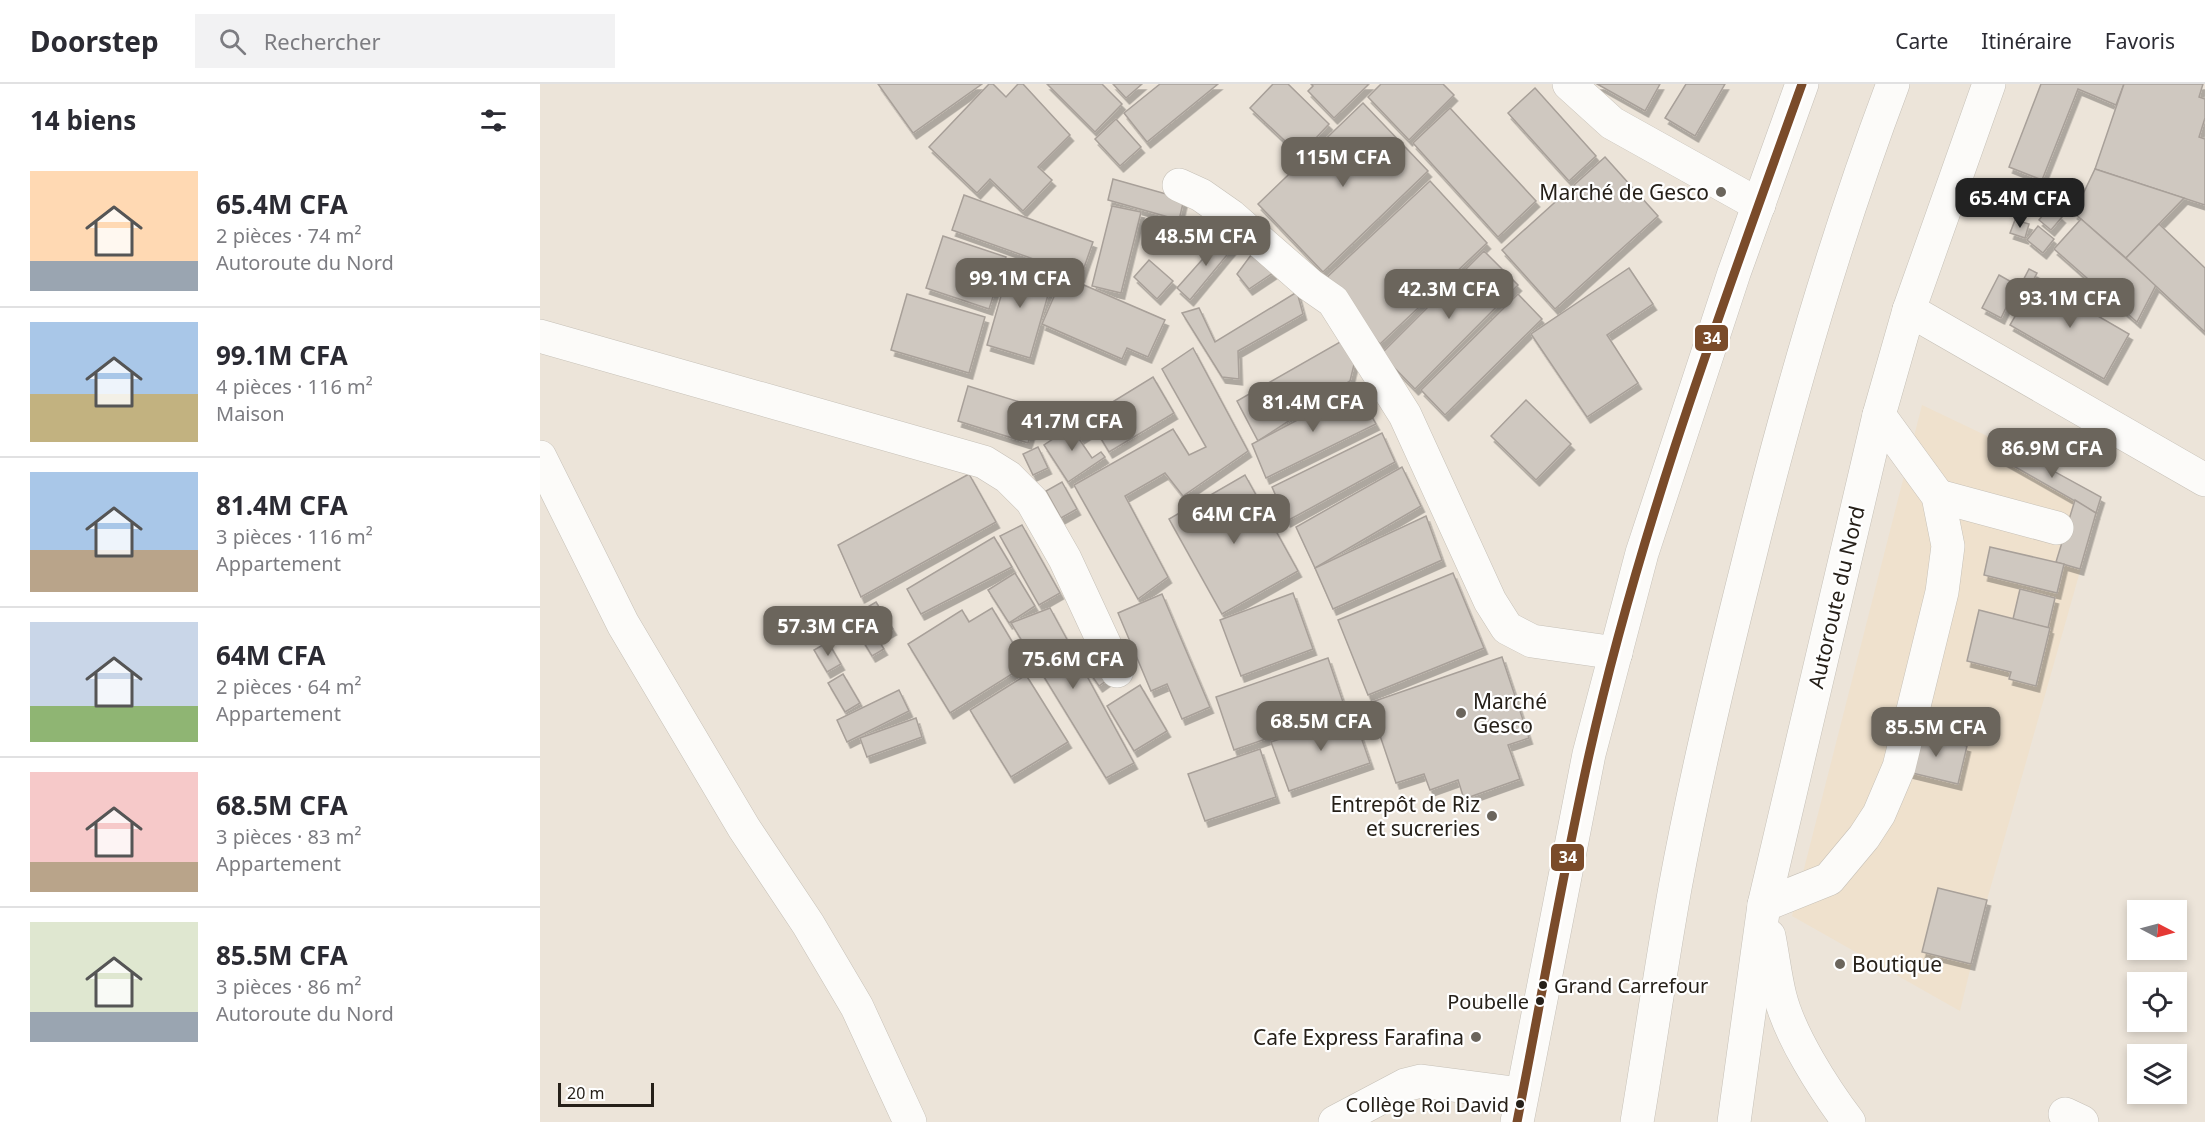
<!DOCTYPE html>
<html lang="fr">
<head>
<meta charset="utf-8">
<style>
  body { margin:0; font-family:"Noto Sans",sans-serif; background:#f2f2f3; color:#2b2b33; height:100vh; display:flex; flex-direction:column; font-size:22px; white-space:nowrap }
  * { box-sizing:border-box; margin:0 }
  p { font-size:20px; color:#7c7c81 }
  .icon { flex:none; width:33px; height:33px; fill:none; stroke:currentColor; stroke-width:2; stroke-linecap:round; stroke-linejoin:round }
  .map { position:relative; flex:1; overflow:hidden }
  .details { display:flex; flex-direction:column; background:#fff; width:540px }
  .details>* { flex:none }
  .needle { width:39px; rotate:96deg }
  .buttons { position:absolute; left:1587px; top:816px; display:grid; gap:12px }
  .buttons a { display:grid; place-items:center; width:60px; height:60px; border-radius:0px; background:#fff; box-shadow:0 3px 9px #0003; font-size:30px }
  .scale { position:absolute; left:18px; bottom:15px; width:96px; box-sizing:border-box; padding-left:6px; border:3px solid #262019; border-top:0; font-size:16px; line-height:21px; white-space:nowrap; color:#262019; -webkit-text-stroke:4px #fff; paint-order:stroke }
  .price { position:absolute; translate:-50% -51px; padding:0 14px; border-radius:12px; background:#6b655c; color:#fff; font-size:20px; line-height:39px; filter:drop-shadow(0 2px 3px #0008) }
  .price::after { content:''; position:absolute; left:50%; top:36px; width:18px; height:14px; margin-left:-9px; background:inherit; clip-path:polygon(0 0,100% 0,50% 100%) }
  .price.current { background:#222; color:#fff }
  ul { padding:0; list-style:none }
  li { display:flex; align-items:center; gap:18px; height:150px; padding:0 30px }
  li+li { border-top:2px solid #e1e1e2 }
  li span { display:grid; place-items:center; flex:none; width:168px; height:120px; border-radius:0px; color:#555 }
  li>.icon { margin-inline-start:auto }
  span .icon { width:72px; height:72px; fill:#fffc; stroke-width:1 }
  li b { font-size:26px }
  h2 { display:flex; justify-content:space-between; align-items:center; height:72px; padding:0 30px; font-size:26px }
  header { display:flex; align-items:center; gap:36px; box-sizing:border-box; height:84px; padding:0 30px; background:#fff; border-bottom:2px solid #e1e1e2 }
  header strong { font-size:28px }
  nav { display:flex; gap:33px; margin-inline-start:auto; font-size:21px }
  .search { width:420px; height:54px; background:#f2f2f3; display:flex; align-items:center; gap:15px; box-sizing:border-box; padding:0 21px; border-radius:0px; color:#7c7c81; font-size:22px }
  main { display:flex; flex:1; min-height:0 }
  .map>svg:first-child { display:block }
  .built { fill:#efe1cd }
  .building { fill:#cfc8c0; stroke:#a8a099; stroke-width:1.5; filter:url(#shadow) }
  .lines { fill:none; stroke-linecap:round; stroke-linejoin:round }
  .minor-casing { stroke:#c6c0b7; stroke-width:34 }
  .highway-casing { stroke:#c6c0b7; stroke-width:34 }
  .minor { stroke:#fcfbf9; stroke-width:33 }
  .highway { stroke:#fcfbf9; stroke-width:33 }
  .bus-1-casing { stroke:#fff; stroke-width:14 }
  .bus-1 { stroke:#7a4b2a; stroke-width:9 }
  .poi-dot { fill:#6b655c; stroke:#fff; stroke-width:2 }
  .bus-dot { fill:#262019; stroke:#fff; stroke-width:2 }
  .labels { text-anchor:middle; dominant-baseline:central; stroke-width:4.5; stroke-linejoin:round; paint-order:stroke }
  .bus-label { font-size:20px; fill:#262019; stroke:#fff; text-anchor:end }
  .poi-label { font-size:21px; fill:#262019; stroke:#fff; text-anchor:end }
  .street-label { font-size:21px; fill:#262019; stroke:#fff }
  .line-badge { stroke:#fff; stroke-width:2 }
  .badge-label { font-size:16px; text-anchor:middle; font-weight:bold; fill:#fff }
</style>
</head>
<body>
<header>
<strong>Doorstep</strong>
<div class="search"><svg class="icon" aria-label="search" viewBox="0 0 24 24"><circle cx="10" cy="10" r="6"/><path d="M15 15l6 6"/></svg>Rechercher</div>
<nav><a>Carte</a><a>Itinéraire</a><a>Favoris</a></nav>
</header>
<main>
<section class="details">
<h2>14 biens<svg class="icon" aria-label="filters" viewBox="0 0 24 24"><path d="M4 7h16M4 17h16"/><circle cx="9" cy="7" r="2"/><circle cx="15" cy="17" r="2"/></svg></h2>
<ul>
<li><span style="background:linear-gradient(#ffd9b3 75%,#9aa5b1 0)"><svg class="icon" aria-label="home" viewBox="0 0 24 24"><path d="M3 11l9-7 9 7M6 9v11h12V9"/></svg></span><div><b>65.4M CFA</b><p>2 pièces · 74 m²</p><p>Autoroute du Nord</p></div></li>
<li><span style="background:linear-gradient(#a9c7e8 60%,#c2b280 0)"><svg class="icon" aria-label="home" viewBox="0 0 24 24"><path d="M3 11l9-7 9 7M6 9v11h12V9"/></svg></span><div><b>99.1M CFA</b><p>4 pièces · 116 m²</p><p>Maison</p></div></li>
<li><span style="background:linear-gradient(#a9c7e8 65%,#b9a48a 0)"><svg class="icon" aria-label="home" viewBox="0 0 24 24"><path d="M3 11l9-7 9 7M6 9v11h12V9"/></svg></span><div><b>81.4M CFA</b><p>3 pièces · 116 m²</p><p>Appartement</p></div></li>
<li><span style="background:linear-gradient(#c9d6e8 70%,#8fb573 0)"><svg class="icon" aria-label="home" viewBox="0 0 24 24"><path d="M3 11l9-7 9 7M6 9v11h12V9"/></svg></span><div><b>64M CFA</b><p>2 pièces · 64 m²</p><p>Appartement</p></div></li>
<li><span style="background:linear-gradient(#f6c9c9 75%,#b9a48a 0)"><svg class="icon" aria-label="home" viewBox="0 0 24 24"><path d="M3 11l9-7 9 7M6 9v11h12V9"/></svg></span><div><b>68.5M CFA</b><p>3 pièces · 83 m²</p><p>Appartement</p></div></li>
<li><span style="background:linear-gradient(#dfe7d0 75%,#9aa5b1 0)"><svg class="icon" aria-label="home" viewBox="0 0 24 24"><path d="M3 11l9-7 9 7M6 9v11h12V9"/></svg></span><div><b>85.5M CFA</b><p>3 pièces · 86 m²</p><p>Autoroute du Nord</p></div></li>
</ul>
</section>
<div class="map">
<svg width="1665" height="1038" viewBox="0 0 1665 1038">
  <defs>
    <filter id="shadow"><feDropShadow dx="3.5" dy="6" stdDeviation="0" flood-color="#0004"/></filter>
  </defs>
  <rect width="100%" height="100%" fill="#ece4d9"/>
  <!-- built -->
  <path class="built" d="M1382,321l84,40 95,52 -114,403 -27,111 -168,-95z"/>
  <!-- building -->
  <g class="building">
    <path d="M338,0h104l-69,49z"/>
    <path d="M449,0h4l13,13 12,-13h5l47,51 -32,32 14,13 -29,31 -33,-32 -13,14 -48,-46z"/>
    <path d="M507,0h55l20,20 -27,28z"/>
    <path d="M573,0h29l-16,14z"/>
    <path d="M620,0h58l-71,58 -23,-29z"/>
    <path d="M733,0h15l41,40 -29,31 -50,-47z"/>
    <path d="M771,0h58l-35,34 -26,-27 5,-5z"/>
    <path d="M841,0h62l11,11 -45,45 -41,-43z"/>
    <path d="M1057,0h63l-15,27z"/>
    <path d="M1146,0h39l-30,52 -30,-18z"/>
    <path d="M1501,0h83l-8,21 -38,-16 -36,91 -33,-13z"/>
    <path d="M1584,0h79l-4,13 6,2v19l-6,19 6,2v66l-110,-36z"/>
    <path d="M995,4l61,68 -27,25 -61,-68z"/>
    <path d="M823,19l65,68 -105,101 -65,-68z"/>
    <path d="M910,24l86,93 -38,36 -85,-94z"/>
    <path d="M576,35l25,28 -21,19 -25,-27z"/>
    <path d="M1065,73l53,59 -103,93 -53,-59z"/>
    <path d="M1555,85l89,29 -58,60 -52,-45z"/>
    <path d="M573,95l71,20 -5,21 -71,-20z"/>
    <path d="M890,97l57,62 -107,101 -57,-63z"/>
    <path d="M424,111l129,47 -12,34 -129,-46z"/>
    <path d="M572,122l29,6 -20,81 -29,-7z"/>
    <path d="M1510,122l12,11 -11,13 -12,-10z"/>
    <path d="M1541,135l75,66 -19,37 -83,-73z"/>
    <path d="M1475,136l14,4 -4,14 -15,-5z"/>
    <path d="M1619,140l46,44v64l-79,-74z"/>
    <path d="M1498,142l16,13 -11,14 -16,-13z"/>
    <path d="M685,150l11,10 -46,56 -13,-12z"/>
    <path d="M403,152l63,21 -17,52 -63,-21z"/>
    <path d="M944,167l34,34 -103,104 -34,-35z"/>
    <path d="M711,171l22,18 -24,16 -12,-15z"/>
    <path d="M609,176l24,21 -16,18 -23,-22z"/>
    <path d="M471,177l43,13 -24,84 -43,-13z"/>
    <path d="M1089,184l24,36 -46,31 31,48 -51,34 -56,-83z"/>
    <path d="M1489,185l8,4 -13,25 -8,-4z"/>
    <path d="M1459,191l18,10 -16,33 -19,-10z"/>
    <path d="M523,192l102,44 -17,37 -21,-9 -5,11 -80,-35z"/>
    <path d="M1496,196l93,54 -25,45 -94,-54z"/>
    <path d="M757,208l6,22 -65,37 1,28 -17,-2 -40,-64 17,-5 16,34z"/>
    <path d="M367,210l78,23 -16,56 -78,-23z"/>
    <path d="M978,210l24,25 -97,96 -24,-25z"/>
    <path d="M800,258l18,6 -8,33 -92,60 -21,-40z"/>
    <path d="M653,264l55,103 -65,45 -18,-23 -40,23 43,81 -30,22 -64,-114 99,-56 16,26 17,-8 -44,-78z"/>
    <path d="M613,293l21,36 -65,39 -21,-35z"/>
    <path d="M428,302l71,22 -11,35 -70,-22z"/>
    <path d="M816,305l20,35 -110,54 -14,-34z"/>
    <path d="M986,316l45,44 -35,36 -45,-44z"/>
    <path d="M540,337l8,12 -9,6 13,19 9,-6 4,5 -37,25 -24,-37z"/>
    <path d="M842,349l13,29 -108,59 -15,-34z"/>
    <path d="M1466,361l95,52 -5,16 -93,-53z"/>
    <path d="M498,363l10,21 -15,7 -10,-21z"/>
    <path d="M862,383l19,39 -106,62 -19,-41z"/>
    <path d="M429,390l27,48 -135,75 -23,-52z"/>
    <path d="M705,391l53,96 -76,43 -53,-95z"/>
    <path d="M522,398l15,27 -16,9 -15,-27z"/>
    <path d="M1535,416l21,13 -16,56 -24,-7z"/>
    <path d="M886,432l16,44 -109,49 -18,-41z"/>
    <path d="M482,441l38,68 -21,12 -39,-69z"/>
    <path d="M454,453l18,30 -91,47 -14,-25z"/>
    <path d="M1450,463l74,17 -7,29 -73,-18z"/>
    <path d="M475,489l20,33 -26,17 -21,-33z"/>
    <path d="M913,489l31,75 -116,47 -30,-75z"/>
    <path d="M1480,505l35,9 -7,30 -35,-9z"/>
    <path d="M753,509l20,56 -72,27 -21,-56z"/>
    <path d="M622,510l48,113 -28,12 -15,-35 -16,7 -33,-78z"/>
    <path d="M336,518l17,27 -16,9 7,11 -12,7 -23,-38z"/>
    <path d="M452,524l34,57 -76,48 -42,-69 54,-34 7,12z"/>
    <path d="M510,524l84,155 -28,15 -95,-155z"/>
    <path d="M1439,526l71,18 -14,58 -27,-7 2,-7 -44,-11z"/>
    <path d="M288,558l13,22 -14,8 -13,-22z"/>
    <path d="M555,571l15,23 -11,8 -16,-23z"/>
    <path d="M962,573l27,81 -21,7 12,34 -56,20 -6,-19 -28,10 -6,-16 -28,9 -27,-80z"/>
    <path d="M788,574l18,53 -112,39 -18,-53z"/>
    <path d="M303,590l17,29 -15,9 -17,-29z"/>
    <path d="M486,591l42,67 -57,35 -41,-67z"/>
    <path d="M600,601l27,46 -33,20 -27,-45z"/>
    <path d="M359,606l10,21 -62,31 -10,-22z"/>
    <path d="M813,630l17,49 -81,28 -18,-49z"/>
    <path d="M376,634l6,19 -55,20 -7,-19z"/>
    <path d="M1374,648l53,14 -9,38 -54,-13z"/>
    <path d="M720,665l16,48 -71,24 -17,-47z"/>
    <path d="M1398,804l49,12 -16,64 -49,-12z"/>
  </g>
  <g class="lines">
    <!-- minor casing -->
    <g class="minor-casing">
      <g id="minor">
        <path d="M1029,0l43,39 147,82"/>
        <path d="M639,101l22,10 30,21 79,69 23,16 72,114 85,186 17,27 25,13 84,12"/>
        <path d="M1369,226l296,170"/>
        <path d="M0,252l444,126 24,15 24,24 33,58 52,112"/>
        <path d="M0,373l83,167 121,204 64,96 49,83 53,115"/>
        <path d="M1398,412l119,32"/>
        <path d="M1224,821l65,-26 35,-42 15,-23 20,-47 43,-175 6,-46 -10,-50 -59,-81"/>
        <path d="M1525,1030l17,8"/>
        <path d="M795,1038l70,-37 16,-4 100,13"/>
        <path d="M977,1038l72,-368 53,-201 92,-280 68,-189"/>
      </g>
    </g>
    <!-- highway casing -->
    <g class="highway-casing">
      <g id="highway">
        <path d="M1229,852c4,20 6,40 11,60 10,40 44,93 69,126"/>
        <path d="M1097,1038c13,-78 24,-156 38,-234 20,-109 46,-218 73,-325 40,-162 86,-323 145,-479"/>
        <path d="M1194,1038l30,-217 115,-490 30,-105 80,-226"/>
      </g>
    </g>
    <!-- minor -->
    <use href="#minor" class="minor"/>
    <!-- highway -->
    <use href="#highway" class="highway"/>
    <!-- bus-1 casing -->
    <g class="bus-1-casing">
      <path id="bus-1" d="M977,1038c24,-122 45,-245 72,-367 51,-229 134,-451 213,-671"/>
    </g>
    <!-- bus-1 -->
    <use href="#bus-1" class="bus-1"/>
  </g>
  <!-- markers -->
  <g class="poi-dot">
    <circle cx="1181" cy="108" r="6"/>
    <circle cx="921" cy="629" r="6"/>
    <circle cx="952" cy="732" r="6"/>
    <circle cx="1300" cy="880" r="6"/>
    <circle cx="936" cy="953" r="6"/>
  </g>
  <g class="bus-dot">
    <circle cx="1003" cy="901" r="5"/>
    <circle cx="1000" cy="917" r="5"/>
    <circle cx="980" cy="1020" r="5"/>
  </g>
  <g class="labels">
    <!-- bus labels -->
    <g class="bus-label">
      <text x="1014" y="901" text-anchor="start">Grand Carrefour</text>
      <text x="989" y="917">Poubelle</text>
      <text x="969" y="1020">Collège Roi David</text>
    </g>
    <!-- poi labels -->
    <g class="poi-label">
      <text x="1169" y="108">Marché de Gesco</text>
      <text x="933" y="617" text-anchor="start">Marché<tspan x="933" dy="24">Gesco</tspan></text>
      <text x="940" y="720">Entrepôt de Riz<tspan x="940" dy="24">et sucreries</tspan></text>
      <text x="1312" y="880" text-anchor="start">Boutique</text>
      <text x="924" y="953">Cafe Express Farafina</text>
    </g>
    <!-- street labels -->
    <g class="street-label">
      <text transform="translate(1296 513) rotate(-77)">Autoroute du Nord</text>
    </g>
  </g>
  <g class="line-badge">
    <rect x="1154" y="240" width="35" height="28" rx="6" fill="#7a4b2a"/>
    <rect x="1010" y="759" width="35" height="29" rx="6" fill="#7a4b2a"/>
  </g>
  <g class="badge-label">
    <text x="1172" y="260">34</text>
    <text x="1028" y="779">34</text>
  </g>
</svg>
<div class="buttons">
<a><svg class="needle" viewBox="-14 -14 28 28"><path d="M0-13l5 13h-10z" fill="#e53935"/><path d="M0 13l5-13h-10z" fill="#7c7c81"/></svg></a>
<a><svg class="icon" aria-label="locate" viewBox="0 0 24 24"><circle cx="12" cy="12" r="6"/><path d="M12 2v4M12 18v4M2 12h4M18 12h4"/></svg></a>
<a><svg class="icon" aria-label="layers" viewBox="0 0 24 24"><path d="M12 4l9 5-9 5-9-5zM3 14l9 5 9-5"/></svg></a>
</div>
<div class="scale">20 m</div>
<b class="price" style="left:803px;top:104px">115M CFA</b>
<b class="price current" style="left:1480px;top:145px">65.4M CFA</b>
<b class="price" style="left:666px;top:183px">48.5M CFA</b>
<b class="price" style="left:480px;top:225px">99.1M CFA</b>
<b class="price" style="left:909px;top:236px">42.3M CFA</b>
<b class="price" style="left:1530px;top:245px">93.1M CFA</b>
<b class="price" style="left:773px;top:349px">81.4M CFA</b>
<b class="price" style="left:532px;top:368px">41.7M CFA</b>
<b class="price" style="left:1512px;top:395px">86.9M CFA</b>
<b class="price" style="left:694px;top:461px">64M CFA</b>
<b class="price" style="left:288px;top:573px">57.3M CFA</b>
<b class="price" style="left:533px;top:606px">75.6M CFA</b>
<b class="price" style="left:781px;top:668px">68.5M CFA</b>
<b class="price" style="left:1396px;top:674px">85.5M CFA</b>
</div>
</main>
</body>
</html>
